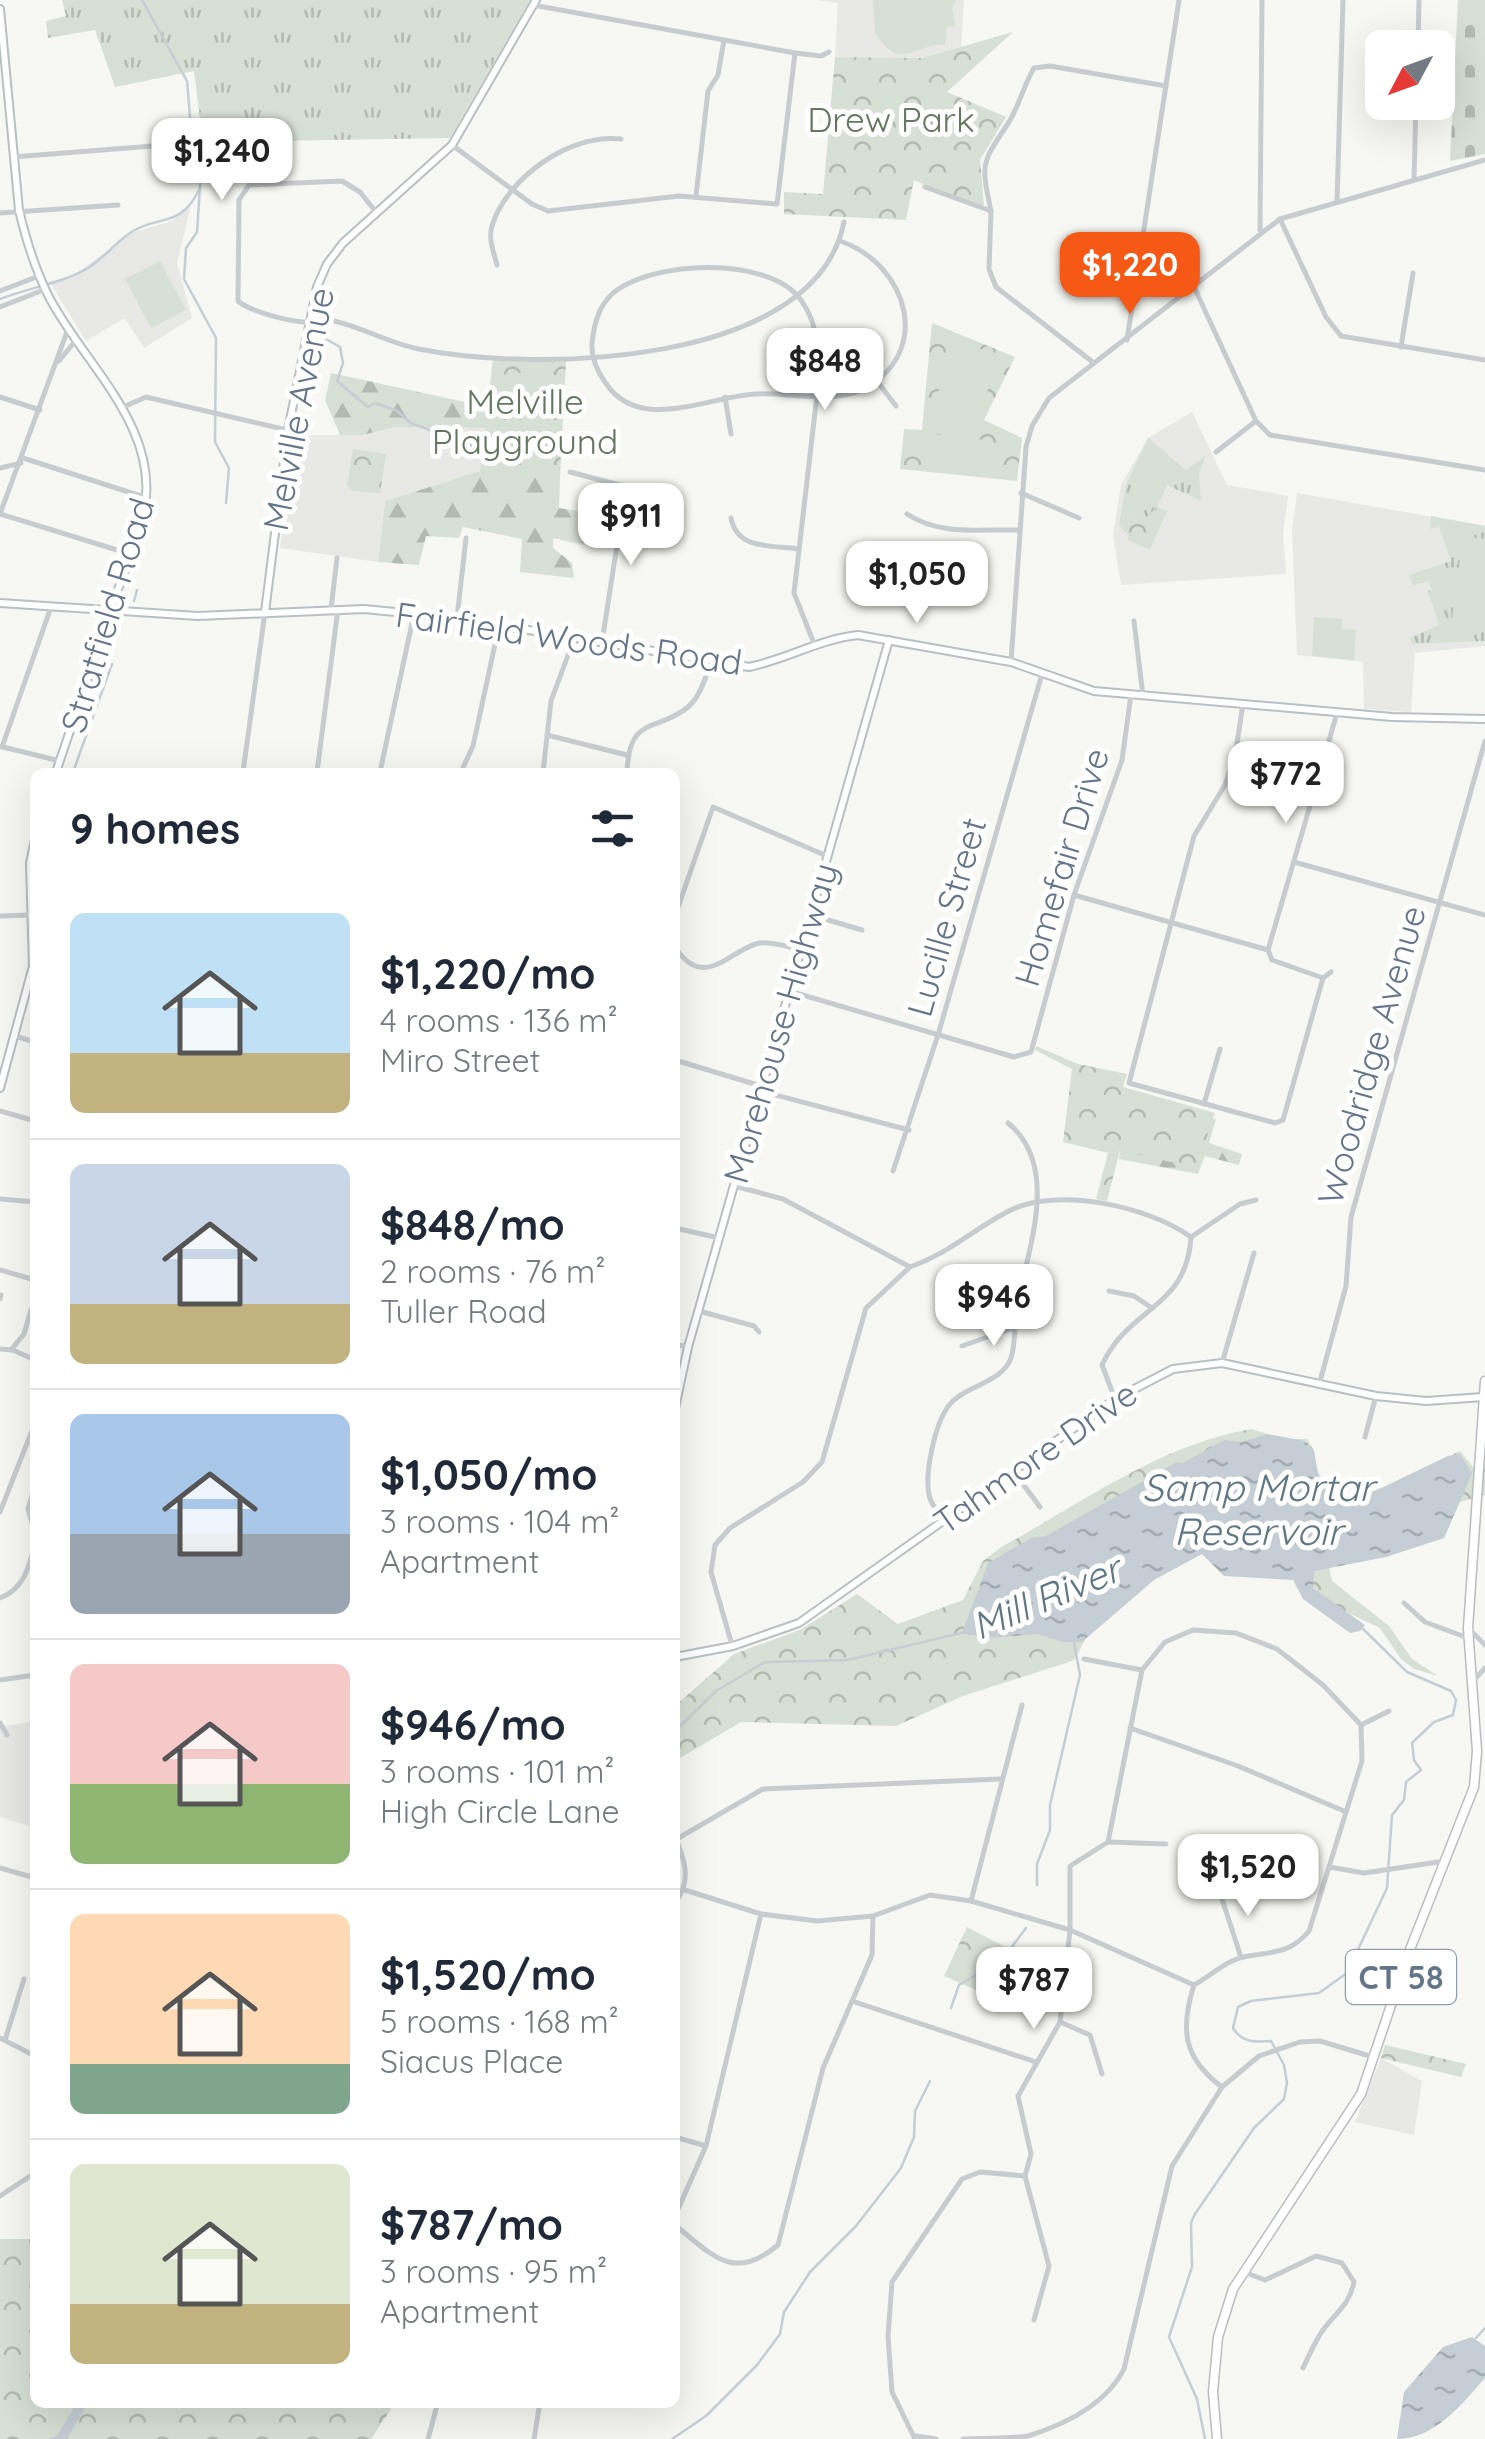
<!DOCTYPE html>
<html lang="en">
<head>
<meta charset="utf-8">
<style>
  body { margin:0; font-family:Quicksand,sans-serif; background:#f2f2f3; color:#1f2937; height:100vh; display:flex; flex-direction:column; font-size:38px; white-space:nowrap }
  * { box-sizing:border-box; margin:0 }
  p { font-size:32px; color:#747a83 }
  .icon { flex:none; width:55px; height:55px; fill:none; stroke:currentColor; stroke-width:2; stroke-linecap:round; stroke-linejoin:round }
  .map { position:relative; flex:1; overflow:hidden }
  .side { position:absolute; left:30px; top:768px; width:650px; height:1640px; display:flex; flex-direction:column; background:#fff; border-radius:15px; box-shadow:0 10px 40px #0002 }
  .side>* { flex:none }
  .needle { width:65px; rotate:229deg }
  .fabs { position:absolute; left:1365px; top:30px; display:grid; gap:20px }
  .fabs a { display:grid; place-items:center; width:90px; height:90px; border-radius:15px; background:#fff; box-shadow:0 10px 40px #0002; font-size:50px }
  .price { position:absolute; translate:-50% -85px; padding:0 22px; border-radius:20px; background:#fff; color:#222; font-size:32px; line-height:65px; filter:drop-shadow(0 2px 5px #0008) }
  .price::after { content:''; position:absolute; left:50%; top:60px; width:30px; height:22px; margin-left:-15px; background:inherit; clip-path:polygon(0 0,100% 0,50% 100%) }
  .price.current { background:#f65815; color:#fff }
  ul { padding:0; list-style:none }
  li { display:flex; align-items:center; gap:30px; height:250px; padding:0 40px }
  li+li { border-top:2px solid #e0e1e3 }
  li span { display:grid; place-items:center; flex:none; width:280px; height:200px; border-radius:15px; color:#555 }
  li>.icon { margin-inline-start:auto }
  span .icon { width:120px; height:120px; fill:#fffc; stroke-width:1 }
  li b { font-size:42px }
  h2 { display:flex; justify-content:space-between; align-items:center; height:120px; padding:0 40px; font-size:42px }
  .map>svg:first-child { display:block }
  .built { fill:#e8e9e7 }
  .grass { fill:url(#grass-tufts) }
  .forest { fill:url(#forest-firs) }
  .cemetery { fill:url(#cemetery-stones) }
  .park { fill:url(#park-crowns) }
  .pitch { fill:#d7e0d4 }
  .water { fill:url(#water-ripples) }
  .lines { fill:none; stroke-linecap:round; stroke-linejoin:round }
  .stream { stroke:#c4ced4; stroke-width:2.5 }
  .river { stroke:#c4ced4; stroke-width:10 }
  .secondary-casing { stroke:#babfc4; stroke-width:10 }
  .primary-casing { stroke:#b9bdc1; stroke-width:11 }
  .street { stroke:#c9cccf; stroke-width:5 }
  .secondary { stroke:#fff; stroke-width:6 }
  .primary { stroke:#fff; stroke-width:8 }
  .labels { text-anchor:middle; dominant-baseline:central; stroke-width:10; stroke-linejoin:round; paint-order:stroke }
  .shield { fill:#fff; stroke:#929eac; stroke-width:2.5 }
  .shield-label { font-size:32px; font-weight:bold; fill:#637588 }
  .park-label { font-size:35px; fill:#62795e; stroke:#fff }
  .street-label { font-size:35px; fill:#637588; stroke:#fff }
  .water-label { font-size:38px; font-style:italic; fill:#5f7784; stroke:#fff }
</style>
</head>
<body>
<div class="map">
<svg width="1485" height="2439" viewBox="0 0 1485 2439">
  <defs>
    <pattern id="grass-tufts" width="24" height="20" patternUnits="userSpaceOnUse" patternTransform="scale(2.5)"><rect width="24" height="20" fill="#d7e0d4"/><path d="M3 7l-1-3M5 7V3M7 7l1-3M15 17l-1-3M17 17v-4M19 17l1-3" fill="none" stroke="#b2bab2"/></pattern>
    <pattern id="forest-firs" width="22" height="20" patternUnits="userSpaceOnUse" patternTransform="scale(2.5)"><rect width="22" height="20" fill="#d7e0d4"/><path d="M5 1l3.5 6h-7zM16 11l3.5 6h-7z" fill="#b2bab2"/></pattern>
    <pattern id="cemetery-stones" width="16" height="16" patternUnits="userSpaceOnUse" patternTransform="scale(2.5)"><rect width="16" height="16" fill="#d7e0d4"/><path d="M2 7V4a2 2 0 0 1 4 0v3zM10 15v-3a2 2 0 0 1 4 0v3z" fill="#b2bab2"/></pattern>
    <pattern id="park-crowns" width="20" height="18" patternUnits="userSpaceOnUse" patternTransform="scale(2.5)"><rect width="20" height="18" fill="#d7e0d4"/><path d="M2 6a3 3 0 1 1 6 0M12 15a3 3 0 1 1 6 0" fill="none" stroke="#b2bab2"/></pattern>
    <pattern id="water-ripples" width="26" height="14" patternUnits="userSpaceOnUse" patternTransform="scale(2.5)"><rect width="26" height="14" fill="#c4ced4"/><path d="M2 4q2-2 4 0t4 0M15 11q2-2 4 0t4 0" fill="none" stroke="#a3acb2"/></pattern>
  </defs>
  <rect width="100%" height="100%" fill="#f7f7f3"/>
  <!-- built -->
  <g class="built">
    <path d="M817,0h147l-3,47 -39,11 -87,-1 3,-54z"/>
    <path d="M191,205l-14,58 15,55 -48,30 -19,-30 -39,23 -37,-60 21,-3 61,-45 38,-11z"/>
    <path d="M1192,412l35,73 61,11 -5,38 3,40 -165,11 -8,-50 8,-50 27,-47z"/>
    <path d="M395,427h90l-5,44 -95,30 -7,61 -98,-14 15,-113h68z"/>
    <path d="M1297,493l188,33v120l-70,7 -4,59 -47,-3 -1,-47 -66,-7 -5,-124z"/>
    <path d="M35,1721v107l-35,-11v-90z"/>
    <path d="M1381,2058l41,23 -8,54 -59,-13z"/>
  </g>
  <!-- grass -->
  <g class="grass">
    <path d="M62,0h468l-80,138 -247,4 -9,-71 -79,16 -20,-57 -47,8 -2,-17 20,-5z"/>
    <path d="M1148,438l38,32 20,-15 -7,19 2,27 -34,-16 -12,27 -11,7 -15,-7 -1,23 -9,-10 7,-40z"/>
    <path d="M1431,516l54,10v115l-73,3 -2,-6 29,-13 -11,-34 4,-1 -3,-9 -16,4 -4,-10 42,-14 -12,-34 -9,2z"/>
  </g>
  <!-- forest -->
  <g class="forest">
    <path d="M331,373l157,34 -5,56 77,15 -1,30 31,5 -6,32 -31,-7v10l19,15 2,15 -54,-6 2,-33 -59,-12 -4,11 -33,-2 -7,29 -41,-3 7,-61 95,-30 5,-43 -90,-1 -32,8h-23l-15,-35z"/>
    <path d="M1208,1119h8l-7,24 33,11 -3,11 -34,-9 -7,18 -79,-15 2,-20z"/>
  </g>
  <!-- cemetery -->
  <path class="cemetery" d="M1458,0h27v154l-35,7z"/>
  <!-- park -->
  <g class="park">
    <path d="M1013,32l-66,60 59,25 -26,43 4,45 -8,2 -62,-27 -8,40 -122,-6v-22l39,2 12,-137 87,1z"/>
    <path d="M932,323l83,34 -31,63 38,18 -5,43 -117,-12 4,-40 18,1z"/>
    <path d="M493,359l73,2 -6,117 -80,-7z"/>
    <path d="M353,449l33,5 -6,39 -28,-2 -5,-6z"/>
    <path d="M1157,507l10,4 -17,39 -22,-10 1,-28 15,7z"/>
    <path d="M1036,1046l42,18 49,10 -4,13 92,26 -19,55 -76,-18 -13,51 -11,-2 12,-46 -45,-11 9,-73 -37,-19z"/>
    <path d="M1251,1429l34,10h22l6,10 -3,15c11,13 20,26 37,30 24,6 89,-32 113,-43l13,16h12v28l-25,7 -16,36 -116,22 4,21 57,45 23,33 26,17 -24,-7 -13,-10 -21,-31 -52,-25 -31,-33 -99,-31 -109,93 -14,27 -6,3 -106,34 -67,30 -155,-4 -66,39v-55l59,-52 66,-24 57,-36 41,30 65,-24 20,-39 17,-13c80,-44 159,-103 251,-119z"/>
    <path d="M967,1927l46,24 -17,48 -52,-23z"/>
    <path d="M1385,2045l81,19 -5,13 -80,-19z"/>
    <path d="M35,2235v167l360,1 -24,36h-371v-200h31z"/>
  </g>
  <!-- pitch -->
  <g class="pitch">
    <path d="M873,0h84l-5,7 3,20 -8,-1 -2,19c-29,-3 -45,30 -70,-13z"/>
    <path d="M160,261l26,49 -35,18 -26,-49z"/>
    <path d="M955,341l44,14 -24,74 -44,-15z"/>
    <path d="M534,371l8,43c-26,2 -47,-11 -49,-38z"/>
    <path d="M926,433l59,7 -3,30 -60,-7z"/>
    <path d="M1148,450l25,12 -22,48 -25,-12z"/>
    <path d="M1463,536l22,3v83l-33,-5z"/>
    <path d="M1314,617l28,2v10l14,1 -2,30 -42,-4z"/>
  </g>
  <!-- water -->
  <g class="water">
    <path d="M1267,1434l38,7 9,9c3,21 7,47 32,55l102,-49 12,-2 12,19 -28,65 -58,19 -72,14 -1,17 52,37 -5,6 -10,2 -47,-34 -10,-19 -69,-4 -22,-22 -48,26 -72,62h-20l-24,-8 -49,4 -27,-5 26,-70 43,-25 15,-2 131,-74 6,1 41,-23 18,2z"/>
    <path d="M1472,2337l13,9v32c-23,26 -50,61 -88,61l7,-47 39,-45z"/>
  </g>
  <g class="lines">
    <!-- stream -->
    <g class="stream">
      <path d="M142,0l45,81 5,59 9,31 -4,61 -11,16 -2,31 32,59 -1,104 14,26 -3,35"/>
      <path d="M0,299c28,-11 63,-16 88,-31 16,-10 27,-25 42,-35 28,-19 50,-4 69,-43"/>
      <path d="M319,335l21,12 3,16 -6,18 31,26 7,-4 22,8 14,12 67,25"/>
      <path d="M134,601l3,-11"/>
      <path d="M76,769l10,3"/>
      <path d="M73,772l39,-108"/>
      <path d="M675,1731l41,-40 49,-29 83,-2 117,-28"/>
      <path d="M1037,1885v-21l13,-34v-25l30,-130 -7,-38"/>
      <path d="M951,2008l8,-23 43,-25 24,-32"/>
      <path d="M1476,2338l9,-10"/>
      <path d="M51,2439l10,-3"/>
      <path d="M672,2439l34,-23 51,-51 23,-31 4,-22 26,-40 46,-46 45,-58 13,-31 1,-26 15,-30"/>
      <path d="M1205,2439l-8,-40 -28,-62 23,-70 -1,-44 4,-9 59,-86 30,-29 3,-16 -3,-18 -13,-24c-16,1 -29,2 -38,-13l5,-21 13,-6 68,-8 28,-20 40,-85 5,-73 12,-15 2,-18 15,-12 -7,-10 -2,-17 22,-21 19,-7 3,-15 -5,-9 -44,-19 -45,-44"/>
    </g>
    <!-- river -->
    <path class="river" d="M61,2439l22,-37"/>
    <!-- secondary casing -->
    <g class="secondary-casing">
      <g id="secondary">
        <path d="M0,9l19,201c7,30 16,59 30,87 36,69 115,133 94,219l-87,256"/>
        <path d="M0,603l198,13 166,-7 93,9 292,49c38,-8 71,-28 109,-32l153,27 83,29 298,26 93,2"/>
        <path d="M265,612l23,-182 29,-143 10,-23 16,-21 109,-98 84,-145"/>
        <path d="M0,1088l33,-122 -3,-103 5,-24"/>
        <path d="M675,1408l13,-61 201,-707"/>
        <path d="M675,1657l58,-11 66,-23 316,-224 58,-30 49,-6 154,33 50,5 57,-4"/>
      </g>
    </g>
    <!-- primary casing -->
    <g class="primary-casing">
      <path id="primary" d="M1217,2439l-4,-47 5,-55 15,-48 128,-195 48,-142 65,-165 3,-36 -9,-123 17,-247"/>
    </g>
    <!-- street -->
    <g class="street">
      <path d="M533,5l262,48 26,3 8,-4"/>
      <path d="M1418,48l1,-48"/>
      <path d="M452,145l80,59 16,7 131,-15 98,8 18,-151"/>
      <path d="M13,157l165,-13"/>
      <path d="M1414,180l2,-78"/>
      <path d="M925,187l66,24 -2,58 7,18 98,76"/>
      <path d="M696,196l12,-105 10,-16 6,-35"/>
      <path d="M1337,202l6,-202"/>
      <path d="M991,211c-10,-47 -10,-47 16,-86 12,-17 16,-39 27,-57l16,-2 116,20"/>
      <path d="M376,212l-16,-20 -18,-11 -93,4 -10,15 -1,101c13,11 47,19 65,21 8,1 15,-4 22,-3 32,5 62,24 94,30 114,23 396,19 425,-127"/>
      <path d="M0,213l118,-8"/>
      <path d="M1280,219l46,98 15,19 144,24"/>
      <path d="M1260,230l2,-230"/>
      <path d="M497,265c-3,-12 -9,-26 -5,-39 15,-49 79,-93 129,-87"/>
      <path d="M1195,289l61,132 14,14 215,35"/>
      <path d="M0,291l39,-15"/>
      <path d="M0,307l46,-18"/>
      <path d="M68,329l-68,185 130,40"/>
      <path d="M1127,340l52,-340"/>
      <path d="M1401,347l12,-74"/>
      <path d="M59,361l17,-21"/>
      <path d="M877,381l19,25"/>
      <path d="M0,397l40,13"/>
      <path d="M725,397l6,37"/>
      <path d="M121,408l25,-11 141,33"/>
      <path d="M1216,452l40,-31"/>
      <path d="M23,458l121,39"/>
      <path d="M0,468l21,-5"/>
      <path d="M570,472l103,27"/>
      <path d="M1021,493l58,25"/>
      <path d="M907,514c33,22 74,15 111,16"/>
      <path d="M731,518c6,32 40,27 67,31"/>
      <path d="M331,609l6,-51"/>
      <path d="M457,618l9,-80"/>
      <path d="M1134,621l9,75"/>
      <path d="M602,642l24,-155"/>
      <path d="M815,646l-21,-53 23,-198c2,-33 5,-66 -16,-95 -32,-45 -152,-40 -190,-5 -13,13 -17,30 -19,48 -1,16 6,29 15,42 34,48 102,11 149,9 32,-2 76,10 105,-4 74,-36 47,-126 -21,-149"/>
      <path d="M1011,662l15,-215 6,-21 17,-28 231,-179 205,-59"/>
      <path d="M1243,704l-8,52 -10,29 -31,51 -65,247 146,40 8,-3 40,-142 8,-6"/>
      <path d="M547,735l80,20"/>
      <path d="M2,747l49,-140"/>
      <path d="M3,747l57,14"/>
      <path d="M243,772l22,-160"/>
      <path d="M317,772l21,-163"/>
      <path d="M380,772l34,-158"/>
      <path d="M461,772l12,-26 26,-120"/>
      <path d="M543,772l8,-71 23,-62"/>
      <path d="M627,772c2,-58 30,-39 61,-65 12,-10 17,-29 23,-43"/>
      <path d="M1294,862l191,53"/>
      <path d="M1074,895l194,55"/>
      <path d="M811,915l51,15"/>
      <path d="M0,916l32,-1"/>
      <path d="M675,916l38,-109 114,49"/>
      <path d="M675,947c29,45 54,3 84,-4 13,-2 28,4 41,6"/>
      <path d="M1268,950l69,-237"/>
      <path d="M1268,950l4,10 51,18"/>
      <path d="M789,991l225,66 17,-5 43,-157 48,-135 9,-65"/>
      <path d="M15,1036l20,6"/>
      <path d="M675,1060l86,26"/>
      <path d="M760,1091l149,39"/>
      <path d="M1204,1104l16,-55"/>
      <path d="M0,1111l35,10"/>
      <path d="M893,1171l45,-136 104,-361"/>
      <path d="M735,1186l48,13 127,68c39,-14 60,-35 95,-54 49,-28 143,-7 186,24"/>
      <path d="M0,1199l35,3"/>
      <path d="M675,1228l44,10"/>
      <path d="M1191,1237l49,-33 16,-4"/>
      <path d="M0,1270l35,10"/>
      <path d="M1109,1291l25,5 18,12"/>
      <path d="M0,1299l1,-4"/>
      <path d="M699,1311l55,15 5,6"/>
      <path d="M675,1344l13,3"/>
      <path d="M962,1346l51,-18"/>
      <path d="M0,1349l13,1 22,10"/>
      <path d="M11,1350l13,-16 7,-24"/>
      <path d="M1222,1363l32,-110"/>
      <path d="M1319,1385l27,-99 5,-69 134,-476"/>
      <path d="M1115,1399l-13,-34c26,-58 85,-56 89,-128"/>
      <path d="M1365,1437l11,-41"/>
      <path d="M1014,1472l26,35"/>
      <path d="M35,1486l-7,23 7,24"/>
      <path d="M0,1512l35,-89"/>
      <path d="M945,1519c-4,-6 -12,-12 -14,-18 -9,-22 4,-79 19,-97 16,-19 52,-21 61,-46 5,-15 3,-36 6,-53 11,-55 44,-139 -9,-182"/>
      <path d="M0,1598c24,-9 29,-31 35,-54"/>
      <path d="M1404,1603l21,19 43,16"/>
      <path d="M1470,1630l15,15"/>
      <path d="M732,1645l-21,-73 4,-27 15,-17 73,-46 19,-20 44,-154 44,-41"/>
      <path d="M1084,1659l58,11"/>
      <path d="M0,1680l35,-5"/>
      <path d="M1474,1680l11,-12"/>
      <path d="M0,1723l7,12"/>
      <path d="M1361,1725l28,-14"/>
      <path d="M1130,1728l108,38 106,45"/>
      <path d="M675,1840l88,-51 237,-10"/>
      <path d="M1108,1842l34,-172 23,-28 28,-12 43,3 41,16 46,36 38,40 1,36 -53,170c-20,24 -37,20 -65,26 -17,3 -35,20 -50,28 -14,44 -11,73 28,102"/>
      <path d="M1329,1867l35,6 81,-12"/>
      <path d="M0,1868l35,10"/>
      <path d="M685,1890l76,24 56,7 56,-5 57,-21 41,6 99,29 124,55"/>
      <path d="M1220,1893l21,64"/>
      <path d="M971,1901l51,-196"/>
      <path d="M675,1903c16,-21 11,-40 1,-64"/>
      <path d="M855,2002l181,60"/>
      <path d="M1060,2022l30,13 12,39"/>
      <path d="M0,2038l35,18"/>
      <path d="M5,2040l19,-61"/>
      <path d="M675,2137l31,9"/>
      <path d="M0,2196l35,-23"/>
      <path d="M675,2216l31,-70 55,-232"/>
      <path d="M675,2225c38,31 59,57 103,20l45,-177 49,-113 1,-39"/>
      <path d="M1244,2272l21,8 51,-24 26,7 12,19c-5,24 -18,30 -31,48 -8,11 -14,26 -20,38"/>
      <path d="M1034,2320l15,-54 -24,-90 6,-22 -13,-58 42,-74 10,-92v-64l38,-24 58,2"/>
      <path d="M916,2436l20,3"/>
      <path d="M428,2439l10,-37"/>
      <path d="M534,2439l6,-37"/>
      <path d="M915,2439l-23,-47 -4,-56 4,-54 70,-103 18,-7 45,4"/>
      <path d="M963,2439c20,-1 46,0 65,-3 38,-12 78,-31 96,-67l48,-203 50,-79 37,-31 41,-14 20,-1 53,16"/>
    </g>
    <!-- secondary -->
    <use href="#secondary" class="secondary"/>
    <!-- primary -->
    <use href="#primary" class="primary"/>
  </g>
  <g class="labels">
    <!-- shield labels -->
    <rect class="shield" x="1346" y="1950" width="110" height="54" rx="8"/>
    <g class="shield-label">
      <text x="1401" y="1977">CT 58</text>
    </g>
    <!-- park labels -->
    <g class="park-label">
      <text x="891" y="119">Drew Park</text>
      <text x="525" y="401">Melville<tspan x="525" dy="40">Playground</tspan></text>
    </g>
    <!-- street labels -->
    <g class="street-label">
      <text transform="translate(298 409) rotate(-79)">Melville Avenue</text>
      <text transform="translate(107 615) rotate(-73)">Stratfield Road</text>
      <text transform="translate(569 638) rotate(8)">Fairfield Woods Road</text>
      <text transform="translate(1061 867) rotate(-73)">Homefair Drive</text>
      <text transform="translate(946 917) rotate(-74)">Lucille Street</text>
      <text transform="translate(780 1023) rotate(-74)">Morehouse Highway</text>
      <text transform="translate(1371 1055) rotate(-74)">Woodridge Avenue</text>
      <text transform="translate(1035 1457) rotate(-35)">Tahmore Drive</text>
    </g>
    <!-- water labels -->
    <g class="water-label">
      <text x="1258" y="1487">Samp Mortar<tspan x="1258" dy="44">Reservoir</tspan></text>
      <text transform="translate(1046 1597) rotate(-23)">Mill River</text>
    </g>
  </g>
</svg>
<div class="fabs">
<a><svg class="needle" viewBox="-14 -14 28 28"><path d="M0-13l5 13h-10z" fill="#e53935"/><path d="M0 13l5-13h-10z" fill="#747a83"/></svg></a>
</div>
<b class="price" style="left:222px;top:203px">$1,240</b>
<b class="price current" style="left:1130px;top:317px">$1,220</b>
<b class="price" style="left:825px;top:413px">$848</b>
<b class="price" style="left:631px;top:568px">$911</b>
<b class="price" style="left:917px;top:626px">$1,050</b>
<b class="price" style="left:1286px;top:826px">$772</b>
<b class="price" style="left:994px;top:1349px">$946</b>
<b class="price" style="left:1248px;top:1919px">$1,520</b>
<b class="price" style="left:1034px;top:2032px">$787</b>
<section class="side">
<h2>9 homes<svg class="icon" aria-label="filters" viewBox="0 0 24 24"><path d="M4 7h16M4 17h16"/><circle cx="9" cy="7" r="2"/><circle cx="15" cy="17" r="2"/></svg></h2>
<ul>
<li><span style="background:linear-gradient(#bfe0f5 70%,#c2b280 0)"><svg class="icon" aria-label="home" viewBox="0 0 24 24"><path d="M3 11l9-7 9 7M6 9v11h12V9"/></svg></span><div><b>$1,220/mo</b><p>4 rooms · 136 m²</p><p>Miro Street</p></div></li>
<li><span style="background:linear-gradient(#c9d6e8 70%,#c2b280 0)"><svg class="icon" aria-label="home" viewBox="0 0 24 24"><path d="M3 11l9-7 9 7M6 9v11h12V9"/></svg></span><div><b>$848/mo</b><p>2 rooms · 76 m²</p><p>Tuller Road</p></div></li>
<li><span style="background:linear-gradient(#a9c7e8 60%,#9aa5b1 0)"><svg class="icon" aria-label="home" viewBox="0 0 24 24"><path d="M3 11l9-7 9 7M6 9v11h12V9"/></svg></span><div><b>$1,050/mo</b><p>3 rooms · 104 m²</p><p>Apartment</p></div></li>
<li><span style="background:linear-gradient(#f6c9c9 60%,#8fb573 0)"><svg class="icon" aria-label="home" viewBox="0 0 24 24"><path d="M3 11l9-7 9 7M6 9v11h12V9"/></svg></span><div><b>$946/mo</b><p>3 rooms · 101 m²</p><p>High Circle Lane</p></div></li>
<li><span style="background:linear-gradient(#ffd9b3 75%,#7fa58c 0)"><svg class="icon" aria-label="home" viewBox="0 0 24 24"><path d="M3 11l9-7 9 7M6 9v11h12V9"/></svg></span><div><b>$1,520/mo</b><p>5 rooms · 168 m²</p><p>Siacus Place</p></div></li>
<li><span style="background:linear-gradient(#dfe7d0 70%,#c2b280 0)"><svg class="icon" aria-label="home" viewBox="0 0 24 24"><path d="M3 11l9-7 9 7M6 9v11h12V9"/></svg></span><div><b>$787/mo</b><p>3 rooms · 95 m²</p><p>Apartment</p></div></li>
</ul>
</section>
</div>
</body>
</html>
